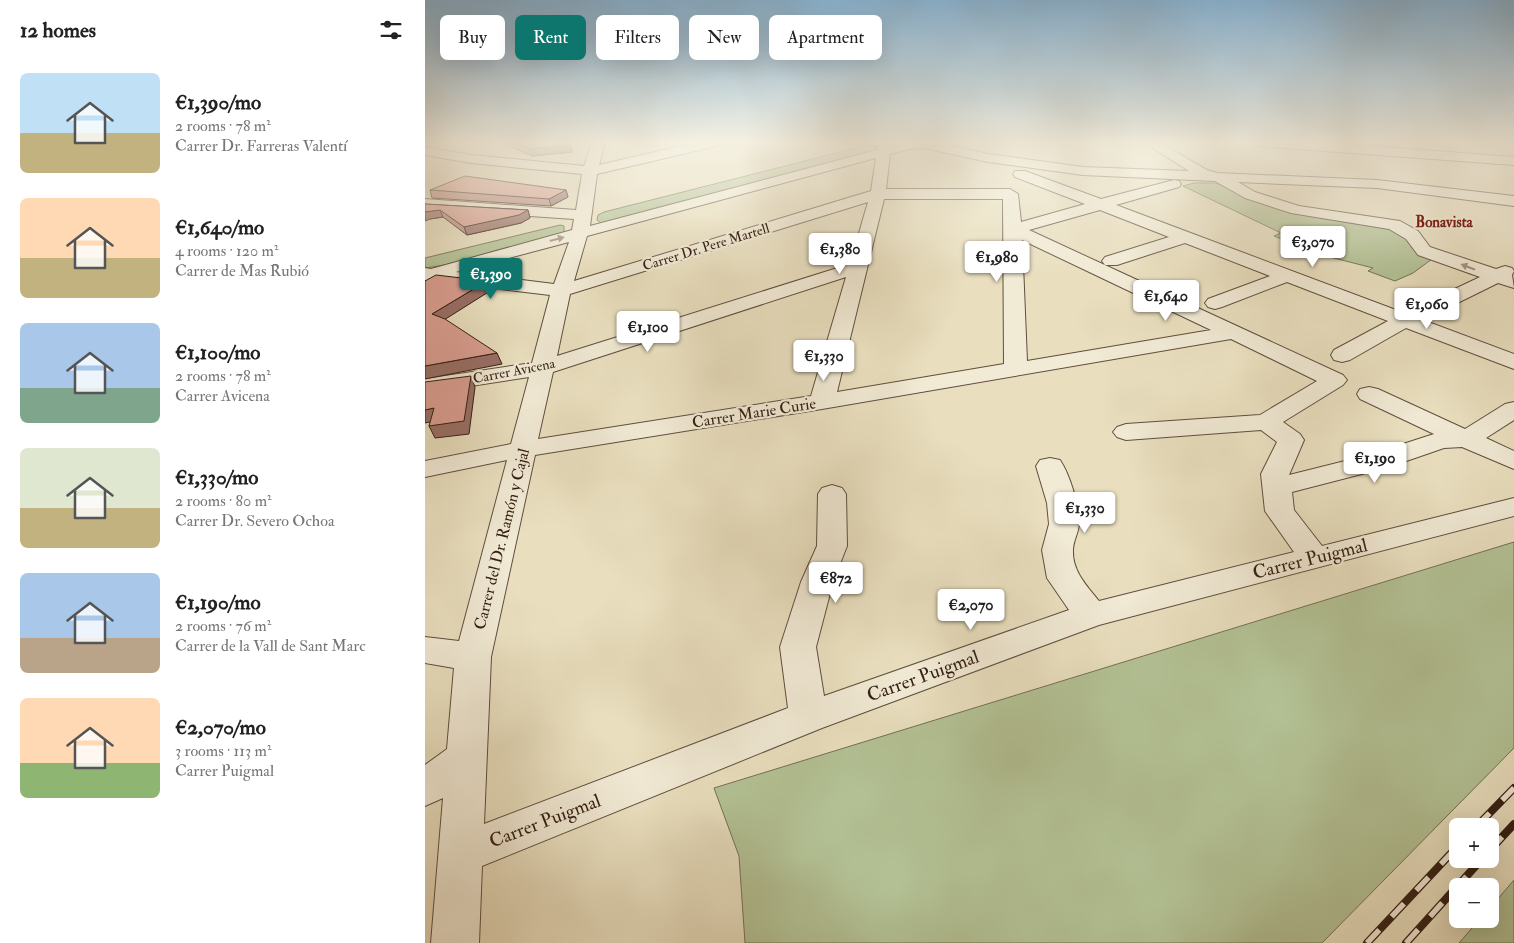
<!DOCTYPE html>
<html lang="en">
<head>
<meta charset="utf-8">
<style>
  body { margin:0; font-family:"IM FELL Double Pica",serif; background:#f6f6f6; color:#222; height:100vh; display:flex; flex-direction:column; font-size:19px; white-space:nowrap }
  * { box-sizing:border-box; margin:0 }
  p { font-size:16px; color:#767676 }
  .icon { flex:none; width:28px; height:28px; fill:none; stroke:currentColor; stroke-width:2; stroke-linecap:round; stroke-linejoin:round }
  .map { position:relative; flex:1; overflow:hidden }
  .sheet { display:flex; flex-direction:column; background:#fff; width:425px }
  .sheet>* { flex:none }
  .banner { position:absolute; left:15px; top:15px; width:475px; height:45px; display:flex; gap:10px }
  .tools { position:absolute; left:1024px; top:818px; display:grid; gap:10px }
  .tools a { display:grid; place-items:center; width:50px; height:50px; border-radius:8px; background:#fff; box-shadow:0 5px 20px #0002; font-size:25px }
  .price { position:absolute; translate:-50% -42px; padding:0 11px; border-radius:5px; background:#fff; color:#222; font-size:16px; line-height:32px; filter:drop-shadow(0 1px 2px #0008) }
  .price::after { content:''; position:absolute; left:50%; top:30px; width:15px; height:11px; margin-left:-8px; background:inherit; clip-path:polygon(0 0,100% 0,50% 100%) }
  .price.on { background:#0f766e; color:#fff }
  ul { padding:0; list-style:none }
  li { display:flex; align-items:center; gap:15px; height:125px; padding:0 20px }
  li span { display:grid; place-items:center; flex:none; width:140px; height:100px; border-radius:8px; color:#555 }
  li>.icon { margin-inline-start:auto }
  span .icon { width:60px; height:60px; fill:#fffc; stroke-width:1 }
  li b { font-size:21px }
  h2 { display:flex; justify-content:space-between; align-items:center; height:60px; padding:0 20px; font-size:21px }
  .chip { padding:0 18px; border-radius:8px; background:#fff; box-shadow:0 5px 20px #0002; font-size:18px; line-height:45px }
  .chip.on { background:#0f766e; color:#fff }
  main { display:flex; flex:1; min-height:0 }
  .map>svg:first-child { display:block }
  .green { fill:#b3c295; stroke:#737054 }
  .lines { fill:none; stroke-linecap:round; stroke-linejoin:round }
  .minor-casing { stroke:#604e3e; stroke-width:2 }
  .minor { fill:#f1ead5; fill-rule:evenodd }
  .rail-casing { stroke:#331e13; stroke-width:8 }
  .rail { stroke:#f1ead5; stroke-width:5.5; stroke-dasharray:18; stroke-linecap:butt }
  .wall { fill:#bc897e; stroke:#331e13 }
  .shaded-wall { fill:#996f66; stroke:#331e13 }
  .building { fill:#db9f92; stroke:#331e13 }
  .oneway { fill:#9c8e7e }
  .labels { text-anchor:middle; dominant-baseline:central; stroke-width:4.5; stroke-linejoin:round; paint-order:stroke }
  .far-street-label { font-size:14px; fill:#331e13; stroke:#f1ead5 }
  .far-neighbourhood-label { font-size:15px; font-weight:bold; fill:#7a1f14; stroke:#f1ead5 }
  .street-label { font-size:16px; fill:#331e13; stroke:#f1ead5 }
  .near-street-label { font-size:19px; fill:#331e13; stroke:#f1ead5 }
</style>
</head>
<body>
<main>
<section class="sheet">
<h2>12 homes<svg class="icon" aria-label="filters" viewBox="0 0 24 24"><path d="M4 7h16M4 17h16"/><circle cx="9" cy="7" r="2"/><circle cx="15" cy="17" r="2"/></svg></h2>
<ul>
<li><span style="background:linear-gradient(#bfe0f5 60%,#c2b280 0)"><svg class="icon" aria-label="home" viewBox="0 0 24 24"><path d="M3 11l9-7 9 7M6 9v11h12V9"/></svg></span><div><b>€1,390/mo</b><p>2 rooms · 78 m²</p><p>Carrer Dr. Farreras Valentí</p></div></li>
<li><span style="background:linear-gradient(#ffd9b3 60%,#c2b280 0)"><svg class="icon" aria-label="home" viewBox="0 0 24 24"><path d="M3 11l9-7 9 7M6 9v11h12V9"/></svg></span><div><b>€1,640/mo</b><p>4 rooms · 120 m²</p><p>Carrer de Mas Rubió</p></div></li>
<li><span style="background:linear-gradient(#a9c7e8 65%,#7fa58c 0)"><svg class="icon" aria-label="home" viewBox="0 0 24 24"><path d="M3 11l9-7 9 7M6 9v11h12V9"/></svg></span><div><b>€1,100/mo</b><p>2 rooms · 78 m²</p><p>Carrer Avicena</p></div></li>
<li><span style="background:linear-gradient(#dfe7d0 60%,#c2b280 0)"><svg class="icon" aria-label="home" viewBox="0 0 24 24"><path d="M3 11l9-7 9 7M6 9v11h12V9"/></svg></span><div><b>€1,330/mo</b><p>2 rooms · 80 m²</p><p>Carrer Dr. Severo Ochoa</p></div></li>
<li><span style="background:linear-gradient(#a9c7e8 65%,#b9a48a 0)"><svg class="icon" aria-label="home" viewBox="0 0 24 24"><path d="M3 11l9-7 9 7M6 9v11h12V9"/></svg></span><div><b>€1,190/mo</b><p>2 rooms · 76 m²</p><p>Carrer de la Vall de Sant Marc</p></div></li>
<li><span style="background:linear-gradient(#ffd9b3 65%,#8fb573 0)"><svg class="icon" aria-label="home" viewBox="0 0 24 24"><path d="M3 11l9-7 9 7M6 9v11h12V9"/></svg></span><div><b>€2,070/mo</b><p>3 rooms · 113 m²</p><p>Carrer Puigmal</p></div></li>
</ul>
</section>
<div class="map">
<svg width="1089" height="943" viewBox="0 0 1089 943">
  <rect width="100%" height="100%" fill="#e9dfbf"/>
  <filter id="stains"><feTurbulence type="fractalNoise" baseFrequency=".004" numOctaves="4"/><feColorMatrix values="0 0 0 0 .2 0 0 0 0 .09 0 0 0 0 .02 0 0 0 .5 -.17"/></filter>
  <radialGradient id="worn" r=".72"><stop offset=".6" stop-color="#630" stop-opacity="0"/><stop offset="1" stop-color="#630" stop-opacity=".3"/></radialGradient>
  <!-- green -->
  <g class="green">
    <path d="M452,145l-3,8 -263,68 -10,2 -4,-3 1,-5 6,-3 260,-66z"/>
    <path d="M769,183h22l28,13 146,33 18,10 5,10 19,10 -19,14 -18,8 -27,-10 5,-3 -47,-12 -52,-20 7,-3 -98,-47z"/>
    <path d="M135,225l4,1v6l-7,3 -112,30 -20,3v-10z"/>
    <path d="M1089,542v206l-192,195h-577l-6,-87 -25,-68z"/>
    <path d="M1089,880v63h-55l21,-24h10v-11z"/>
  </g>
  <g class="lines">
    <!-- minor casing -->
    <g class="minor-casing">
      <g id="minor">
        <path d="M167,142h13l-6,23 99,-23h25l-6,4 -120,28 -7,52 287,-76 1,-8h13v4l9,-4h35l53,12 95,13 106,4 -46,-29h16l48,28 10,3 160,7 137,16v10l-137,-18 -139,-6 17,10 44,14 101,15 18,10 12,16 66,22 9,-3 7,2 2,3 -2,4 2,13 -16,-5 -75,37 91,34v15l-108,-41 -56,32 -8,2 -8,-2 -3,-5 3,-5 54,-29 -101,-39 -65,25 -7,2 -7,-2 -3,-4 3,-4 62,-23 -85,-33 -68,22h-12l-3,-4 3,-4 64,-20 -69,-27 -71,20 314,145 4,5 -4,5 -60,37 17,12 4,6 -15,35 80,-20 65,-21 -74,-35 -3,-5 3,-5 9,-2 9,2 87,40 40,-25 9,-2v18l-28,18 28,13v18l-52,-22 -18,1 -55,19 -97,25 2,18 28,36 192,-48v18l-415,109 -277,103 -340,138 -3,77h-48l12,-145 -18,8v-41l22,-16 7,-81 -29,-5v-26l34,4 48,-181 -82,17v-16l86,-17 18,-67 -104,16v-14l107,-16 18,-68 -125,-15v-12l6,1 141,-39 2,-11 -149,-10v-10l151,11 6,-36 -111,-11 -46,-8v-8l46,8 113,11zM489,148h10l64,14 95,13 132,6 30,17 46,15 98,16 17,10 12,16 62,22 -76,36 -288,-108 63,-18 2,-3 -2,-3 -5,-1 -73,19 -76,-28h-10l-2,3 2,3 70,27 -64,18 -3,-28 -8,-5h-124l4,-35zM451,158l-5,33 -297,90 13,-45zM459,199h119l1,165 -167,28zM443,202l-18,62 -293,92 13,-62zM597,240l189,90 -184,31zM144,242l-15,42 -98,-12zM421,277l-35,119 -273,43 15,-67zM806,339l86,42 -57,34 -134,9 -9,3 -4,5 4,5 9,3 135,-10 16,12 -16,32 4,37 29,41 -195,49c-12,-15 -27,-30 -26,-51 0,-9 6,-18 6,-27 0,-18 -9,-48 -19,-63l-10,-2 -10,2 -4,6 11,37 2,21 -7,26 5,28 22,32 -245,86 -8,-49 17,-65 14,-36 -1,-52 -4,-6 -10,-3 -10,3 -4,6 -1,52 -16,36 -21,65 8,61 -304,116 7,-167 44,-202 287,-46z"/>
        <path d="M827,142h64l198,15v8l-256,-19z"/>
      </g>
    </g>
    <!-- minor -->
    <use href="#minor" class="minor"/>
    <!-- rail casing -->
    <g class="rail-casing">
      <g id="rail">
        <path d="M1052,826l37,-38"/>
        <path d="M1065,850l24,-26"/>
        <path d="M942,943l90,-96"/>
        <path d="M981,943l76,-84"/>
      </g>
    </g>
    <!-- rail -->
    <use href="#rail" class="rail"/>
  </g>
  <!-- wall -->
  <g class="wall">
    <path d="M75,142h63l8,3 1,7 -40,4z"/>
    <path d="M5,190h136l2,7 -17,9 -119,-8z"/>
    <path d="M0,204l103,6 2,8 -9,5 -54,12 -24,-18 -13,2z"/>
  </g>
  <!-- shaded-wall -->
  <g class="shaded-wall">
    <path d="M146,145l1,7 -40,4 -2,-7z"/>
    <path d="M141,190l2,7 -17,9 -2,-7z"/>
    <path d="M15,210l3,7 -13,2 -5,2v-9z"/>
    <path d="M103,210l2,8 -9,5 -54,12 -3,-8z"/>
    <path d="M62,281l3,10 -54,34 -4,-11z"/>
    <path d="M72,353l5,11 -77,15v-13z"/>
    <path d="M46,376l4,11 -6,47 -34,4 -6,-12z"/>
    <path d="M9,408l6,12 -15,3v-13z"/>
  </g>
  <!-- building -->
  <g class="building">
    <path d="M88,142h50l8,3 -41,4z"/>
    <path d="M40,176l101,14 -17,9 -119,-9z"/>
    <path d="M0,204l103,6 -9,5 -55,12 -24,-17 -15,2z"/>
    <path d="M11,275l51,6 -55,33 13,5 52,34 -72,13v-85z"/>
    <path d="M46,376l-7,45 -35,5 5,-18 -9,2v-28z"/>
  </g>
  <!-- one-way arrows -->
  <defs><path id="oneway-solid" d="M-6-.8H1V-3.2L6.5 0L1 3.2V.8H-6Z" transform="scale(1.25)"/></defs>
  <g class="oneway">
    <use href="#oneway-solid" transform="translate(132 239) rotate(-15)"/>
    <use href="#oneway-solid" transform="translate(1043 267) rotate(-159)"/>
  </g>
  <!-- sky -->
  <linearGradient id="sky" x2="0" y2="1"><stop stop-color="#89b6d7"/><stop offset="0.52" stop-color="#f5f1e2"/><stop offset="1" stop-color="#f5f1e2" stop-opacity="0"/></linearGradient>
  <rect width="1089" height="274" fill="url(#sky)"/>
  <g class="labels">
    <!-- far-street labels -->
    <g class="far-street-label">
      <text transform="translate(281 247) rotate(-17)">Carrer Dr. Pere Martell</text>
      <text transform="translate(89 371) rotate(-11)">Carrer Avicena</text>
    </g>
    <!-- far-neighbourhood labels -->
    <g class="far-neighbourhood-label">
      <text x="1019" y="222">Bonavista</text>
    </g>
    <!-- street labels -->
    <g class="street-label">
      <text transform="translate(329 413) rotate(-9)">Carrer Marie Curie</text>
      <text transform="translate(77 539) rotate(-76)">Carrer del Dr. Ramón y Cajal</text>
    </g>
    <!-- near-street labels -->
    <g class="near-street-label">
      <text transform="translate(885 559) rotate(-14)">Carrer Puigmal</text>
      <text transform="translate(498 676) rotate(-20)">Carrer Puigmal</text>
      <text transform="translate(120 821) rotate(-21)">Carrer Puigmal</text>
    </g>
  </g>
  <rect width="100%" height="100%" filter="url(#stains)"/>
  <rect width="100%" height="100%" fill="url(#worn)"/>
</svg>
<div class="tools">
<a>+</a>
<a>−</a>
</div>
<b class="price" style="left:888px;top:268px">€3,070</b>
<b class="price" style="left:415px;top:275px">€1,380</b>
<b class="price" style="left:572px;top:283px">€1,980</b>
<b class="price on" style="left:66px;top:300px">€1,390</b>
<b class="price" style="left:741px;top:322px">€1,640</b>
<b class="price" style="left:1002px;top:330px">€1,060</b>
<b class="price" style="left:223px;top:353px">€1,100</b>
<b class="price" style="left:399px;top:382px">€1,330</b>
<b class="price" style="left:950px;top:484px">€1,190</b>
<b class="price" style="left:660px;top:534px">€1,330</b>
<b class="price" style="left:411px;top:604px">€872</b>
<b class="price" style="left:546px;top:631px">€2,070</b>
<div class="banner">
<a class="chip">Buy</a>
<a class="chip on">Rent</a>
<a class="chip">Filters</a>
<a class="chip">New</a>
<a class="chip">Apartment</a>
</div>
</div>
</main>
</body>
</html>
